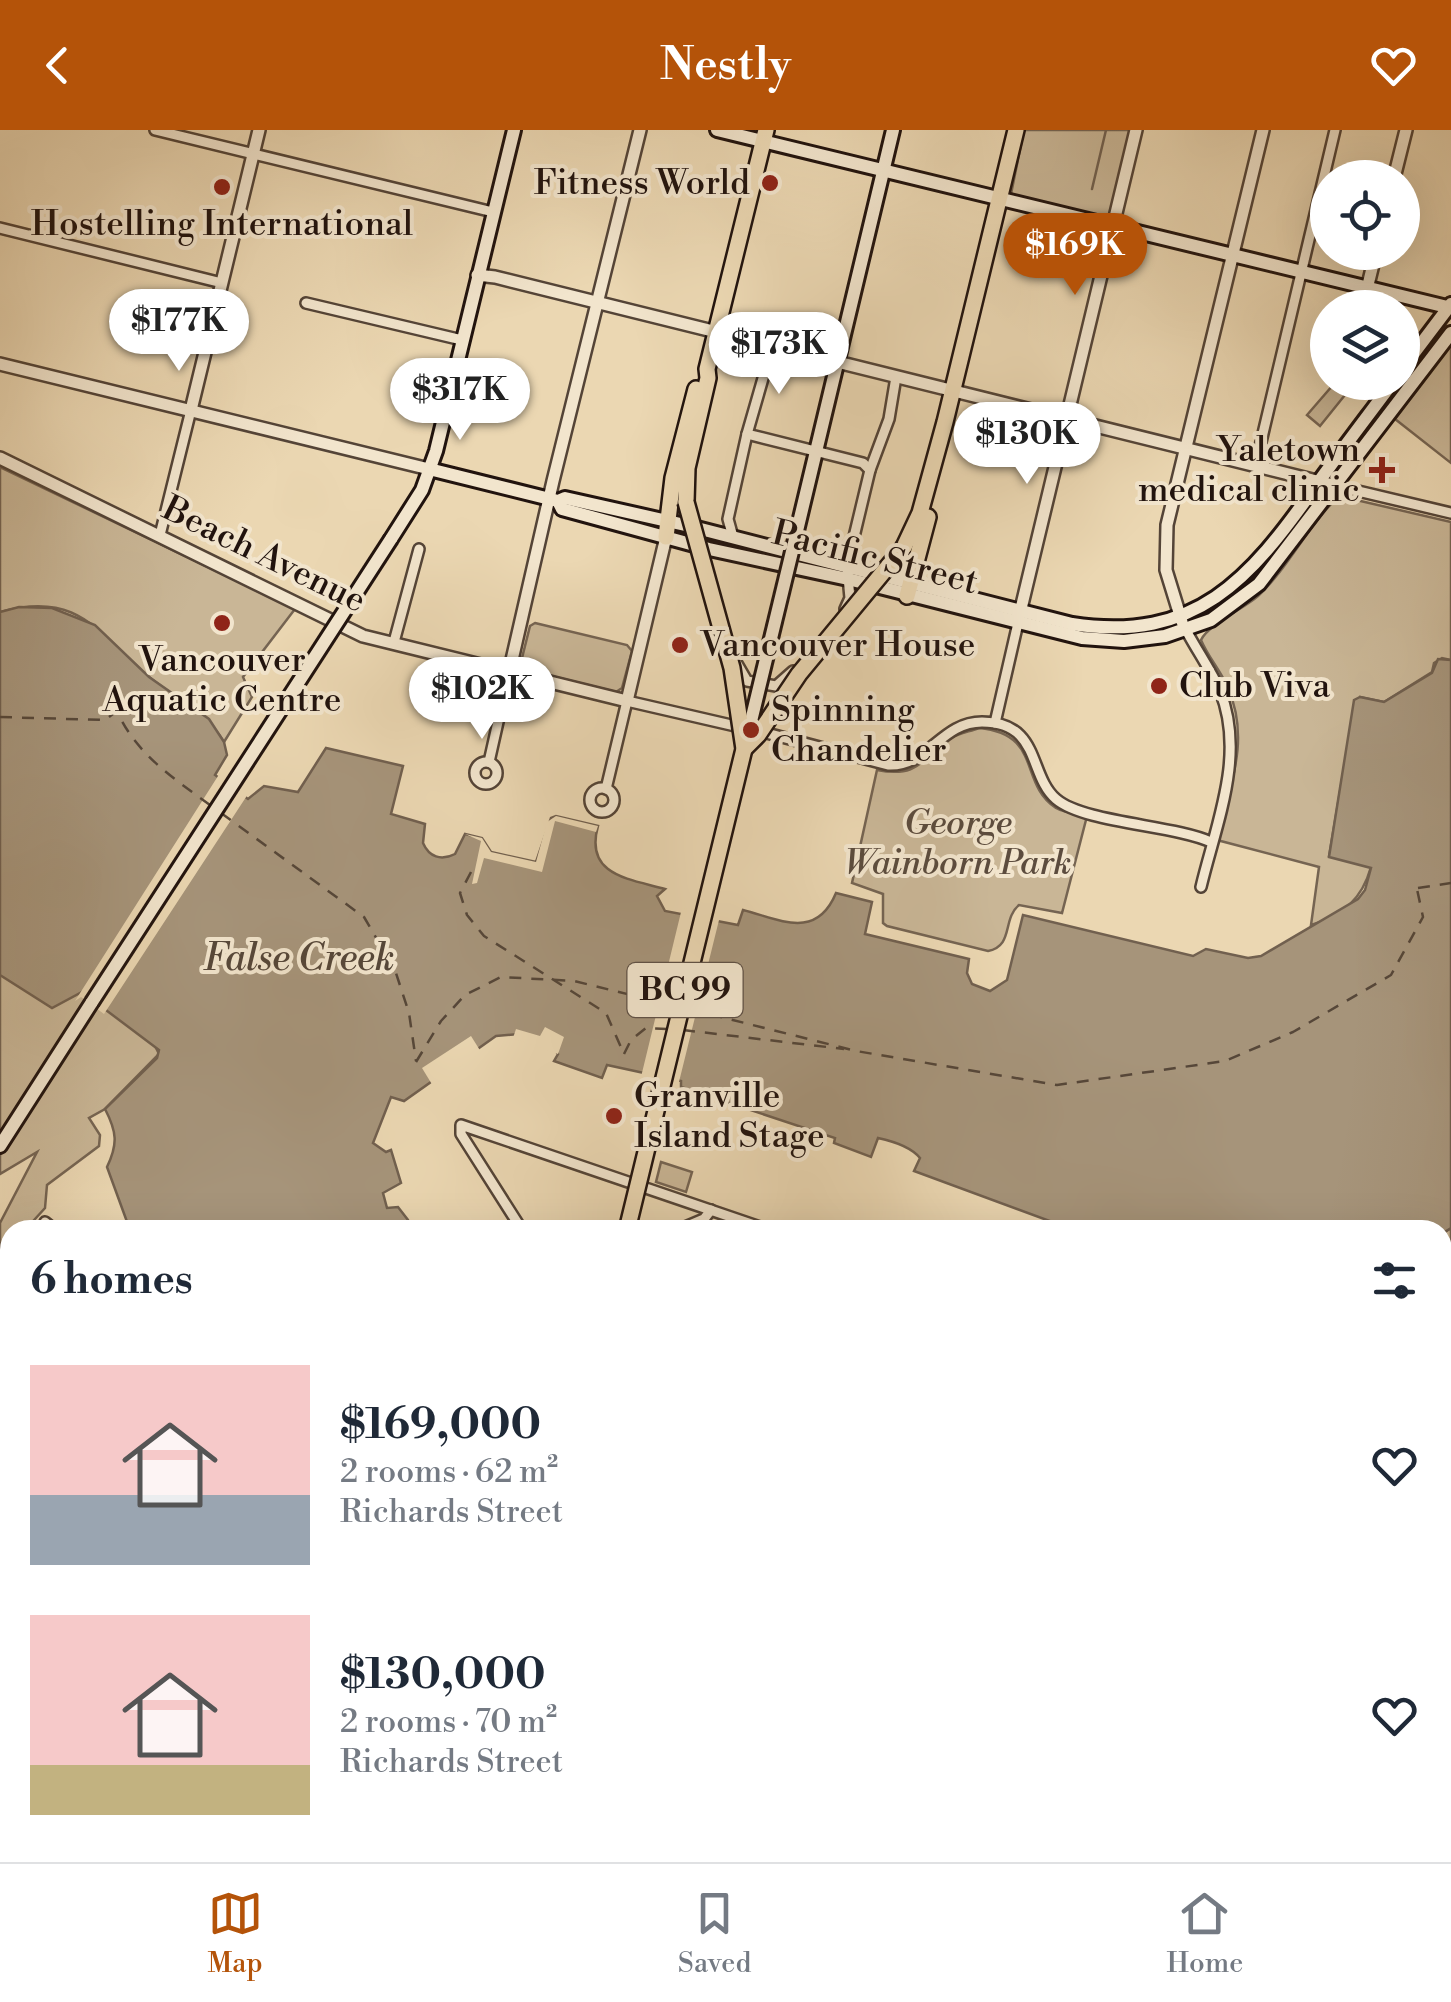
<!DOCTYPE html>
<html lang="en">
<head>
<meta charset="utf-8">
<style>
  body { margin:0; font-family:"Libre Bodoni",serif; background:#f6f6f7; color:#1f2937; height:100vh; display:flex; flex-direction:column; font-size:38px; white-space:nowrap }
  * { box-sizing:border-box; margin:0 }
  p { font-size:32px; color:#747a83 }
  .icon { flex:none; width:55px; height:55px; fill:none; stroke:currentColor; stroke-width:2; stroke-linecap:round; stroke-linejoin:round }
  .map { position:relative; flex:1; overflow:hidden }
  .side { position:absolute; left:0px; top:1090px; width:1452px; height:642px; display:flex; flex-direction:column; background:#fff; border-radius:30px 30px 0 0; box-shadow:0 10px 40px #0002 }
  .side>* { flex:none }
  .buttons { position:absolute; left:1310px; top:30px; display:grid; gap:20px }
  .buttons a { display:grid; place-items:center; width:110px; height:110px; border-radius:50%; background:#fff; box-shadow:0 10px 40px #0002; font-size:50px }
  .price { position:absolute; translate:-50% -85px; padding:0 22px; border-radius:35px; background:#fff; color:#222; font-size:32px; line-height:65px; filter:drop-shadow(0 2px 5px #0008) }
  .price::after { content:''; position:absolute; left:50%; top:60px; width:30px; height:22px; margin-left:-15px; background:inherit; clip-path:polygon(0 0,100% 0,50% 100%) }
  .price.active { background:#b45309; color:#fff }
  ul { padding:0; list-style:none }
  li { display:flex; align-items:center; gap:30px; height:250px; padding:0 30px }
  li span { display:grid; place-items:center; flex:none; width:280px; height:200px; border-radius:0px; color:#555 }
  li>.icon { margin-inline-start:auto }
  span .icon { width:120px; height:120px; fill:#fffc; stroke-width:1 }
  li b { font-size:42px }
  h2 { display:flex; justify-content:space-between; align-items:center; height:120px; padding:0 30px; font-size:42px }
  header { display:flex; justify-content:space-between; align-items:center; height:130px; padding:0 30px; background:#b45309; color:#fff; font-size:45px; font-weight:600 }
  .dock { display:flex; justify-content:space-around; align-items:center; height:140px; border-top:2px solid #e0e1e3; background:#fff; font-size:28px; color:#747a83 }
  .dock a { display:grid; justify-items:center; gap:5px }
  .dock .active { color:#b45309 }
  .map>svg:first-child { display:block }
  .green { fill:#c9b696; stroke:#756452; stroke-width:2.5 }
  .water { fill:#a6947a; stroke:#71604f; stroke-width:2.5 }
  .pier { fill:#ebd7b2 }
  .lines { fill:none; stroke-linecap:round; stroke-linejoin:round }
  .stream { stroke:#71604f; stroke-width:2.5 }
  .ferry { stroke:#564739; stroke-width:2.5; stroke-dasharray:12 10; stroke-linecap:butt }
  .minor-casing { stroke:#544437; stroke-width:14 }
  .tertiary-casing { stroke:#544437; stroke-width:16 }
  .secondary-casing { stroke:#21130e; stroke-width:18 }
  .trunk-casing { stroke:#21130e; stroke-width:20 }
  .minor { stroke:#f2e5cd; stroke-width:9 }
  .tertiary { stroke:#f2e5cd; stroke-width:11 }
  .secondary { stroke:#f2e5cd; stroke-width:12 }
  .trunk { stroke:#ebd7b2; stroke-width:15 }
  .secondary-bridge-casing { stroke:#21130e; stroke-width:18; stroke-linecap:butt }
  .trunk-bridge-casing { stroke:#21130e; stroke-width:20; stroke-linecap:butt }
  .secondary-bridge { stroke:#f2e5cd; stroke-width:12 }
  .trunk-bridge { stroke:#ebd7b2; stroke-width:15 }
  .poi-dot { fill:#8f2418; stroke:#f2e5cd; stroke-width:4 }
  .labels { text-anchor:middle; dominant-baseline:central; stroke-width:8; stroke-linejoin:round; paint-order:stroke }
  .shield { fill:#f2e5cd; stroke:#605247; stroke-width:2.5 }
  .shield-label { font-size:32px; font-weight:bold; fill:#21130e }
  .poi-label { font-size:35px; fill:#21130e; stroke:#f2e5cd; text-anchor:start }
  .street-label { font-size:35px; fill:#21130e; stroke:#f2e5cd }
  .park-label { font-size:35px; font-style:italic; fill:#5c4c3e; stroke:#f2e5cd }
  .water-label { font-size:38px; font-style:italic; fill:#564739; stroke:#f2e5cd }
</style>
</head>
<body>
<header><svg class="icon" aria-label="back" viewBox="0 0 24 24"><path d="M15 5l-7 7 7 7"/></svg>Nestly<svg class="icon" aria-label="heart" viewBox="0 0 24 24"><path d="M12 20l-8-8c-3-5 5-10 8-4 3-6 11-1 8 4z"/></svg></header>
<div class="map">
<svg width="1451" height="1732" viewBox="0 0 1451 1732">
  <rect width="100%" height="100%" fill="#ebd7b2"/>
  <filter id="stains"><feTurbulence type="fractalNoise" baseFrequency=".002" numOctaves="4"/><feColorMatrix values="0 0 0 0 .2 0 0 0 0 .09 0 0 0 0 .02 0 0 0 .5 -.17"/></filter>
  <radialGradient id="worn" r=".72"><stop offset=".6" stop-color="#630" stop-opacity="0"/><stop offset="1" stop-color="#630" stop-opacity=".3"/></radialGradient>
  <!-- green -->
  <g class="green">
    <path d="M1024,0h107l-21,86 -5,2 -94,-24z"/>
    <path d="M1451,216v117l-56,-44z"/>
    <path d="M1333,255l12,10 -25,31 -13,-11z"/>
    <path d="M0,337l295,142 -52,68 9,20 -28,45c-19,-32 -49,-43 -76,-66 -51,-43 -69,-86 -148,-64z"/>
    <path d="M1339,366l112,26v138l-9,-2 -8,5 -2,9 -48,30 -24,-5 -6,12 -25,147 42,11c-9,32 -28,49 -60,58l8,-58 -102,-27c12,-52 34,-99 11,-152 -7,-17 -20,-31 -27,-48 7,-15 42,-31 57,-44 31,-29 50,-71 81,-100z"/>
    <path d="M535,493l92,22 5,6 -10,37 -6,4 -93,-23 -2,-7 9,-36z"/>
    <path d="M979,598c64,6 39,55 77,80 9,5 21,6 31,8l-25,97 -43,-8c-17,14 -5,41 -31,46l-101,-25 -4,-3v-29l-31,-11 25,-113c41,8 44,-10 71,-30 10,-7 21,-8 31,-12z"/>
    <path d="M0,845l81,16 72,51 6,12 -54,55 -16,9 11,17 -1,11 -52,39 -2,23 -20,22h-15v16l-10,13v-36l37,-71 -37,22z"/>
    <path d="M661,1032l31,10 -6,20 -30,-10z"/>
    <path d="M1451,1098v101l-8,8v-104z"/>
    <path d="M522,1723h102l5,9h-111z"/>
    <path d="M661,1723h107l-22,9h-80z"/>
  </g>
  <!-- water -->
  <path class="water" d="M19,477l33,1 43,17 54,52 60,42 15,23 3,13 -12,20 33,24 16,-13 34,6 28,-44 77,18 -12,48 34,10 -2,19c6,14 18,18 32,11l10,-20 17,4 9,14 45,10 15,-44 5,-2 42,10c-14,50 32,53 67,63l-8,7 8,15 73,14 5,-15c36,9 73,31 93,-17l36,9 -7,32 104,25 -2,14 5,11 18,7 17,-11 16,-65 170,41 13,-7 42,9 13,-2 97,-57 7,-9 6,-22 -42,-11 25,-157 6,-3 24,5 48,-29 6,-14 13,1v568l-8,5 -1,-3h-368l-160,-59 6,-13c-9,-11 -28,-17 -42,-20l-7,19 -37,-14 1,-5 -154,-51v-6l-74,-16 -5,13 -48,-17 4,-7 -3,-4 -36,-16 -23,2 -92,65 -13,-4 -18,46 13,9 5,-2 10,33 -18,10 4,15 11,-1 10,13v10h-278l-23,-63c11,-23 10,-35 -2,-58l52,-51 2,-8 -77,-58 -30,16 -52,-33v-363z"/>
  <!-- pier -->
  <g class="pier">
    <path d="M232,624l-11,20 27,19 2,-2 -146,223 -23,-17 -6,4z"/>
    <path d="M556,686l42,10 -2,6 -41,-11 -13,51 -58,-14 -7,25 -5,1 9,-43 -16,-7 17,4 9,14 45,10 11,-40z"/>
    <path d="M682,778l38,8 -43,174 -1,-5 -35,-8z"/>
    <path d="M545,897l19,10 -6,17 -45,-16 3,-9 24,7z"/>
    <path d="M471,906l10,16 -48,34 -11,-18z"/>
  </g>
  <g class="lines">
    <!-- stream -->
    <path class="stream" d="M1092,59l14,-59"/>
    <!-- ferry -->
    <g class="ferry">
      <path d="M0,587l105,3 12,-9c19,43 56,67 93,94"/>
      <path d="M221,683l143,104 31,53 14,43 7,48"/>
      <path d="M471,742l-11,21 7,22 17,21 122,77 18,41"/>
      <path d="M1418,758l33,-5"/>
      <path d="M689,879l167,42 201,34 168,-24 68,-29 98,-57 32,-58 -6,-28"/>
      <path d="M683,900l161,19"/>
      <path d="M624,924l7,-14 15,-12 24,1"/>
      <path d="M416,932l25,-41 24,-26 36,-18 73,4 102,25"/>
    </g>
    <!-- minor casing -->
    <g class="minor-casing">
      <g id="minor">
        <path d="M155,0l338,82"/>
        <path d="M0,98l222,55"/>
        <path d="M306,173l156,37"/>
        <path d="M747,304l116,29 7,7"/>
        <path d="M1256,333l79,-333"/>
        <path d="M1337,356l114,27"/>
        <path d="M160,405l31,-125"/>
        <path d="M733,407l-5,-18 19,-85 25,-87"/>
        <path d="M845,479l5,-11 -3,-32 23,-96 19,-51 7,-42"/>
        <path d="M1186,500c11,21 25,40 34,61 26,64 -4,133 -19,196"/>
        <path d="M394,512l25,-93"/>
        <path d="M736,532l11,19 29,5 17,-15"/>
        <path d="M995,593l23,-100"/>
        <path d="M759,601l129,34c40,2 53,-43 94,-43 59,0 46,53 74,77 28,24 118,26 155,43"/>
        <circle cx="486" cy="643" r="11"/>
        <path d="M489,632l20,-89"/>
        <circle cx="602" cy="670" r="12"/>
        <path d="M606,659l21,-88 117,27"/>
        <path d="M45,1092l10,8"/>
        <path d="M522,1100l-61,-96v-9l308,105"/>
        <path d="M678,1100l26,-11 7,-9"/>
        <path d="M10,1218l-6,14 6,21"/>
        <path d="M1442,1382l9,-5"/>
        <path d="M1442,1436l9,14"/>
        <path d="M1442,1565l9,-5"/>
        <path d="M0,1585l10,-6"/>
        <path d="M1442,1694l9,-5"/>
        <path d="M0,1721l10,-6"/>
        <path d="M160,1722l6,10"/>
        <path d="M399,1722l6,10"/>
        <path d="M1129,1722l6,10"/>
        <path d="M219,1732l16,-10"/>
        <path d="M1147,1732l17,-10"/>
        <path d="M1375,1732l17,-10"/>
      </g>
    </g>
    <!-- tertiary casing -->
    <g class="tertiary-casing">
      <g id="tertiary">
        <path d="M1394,48l12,-48"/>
        <path d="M477,145l18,2 842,209"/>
        <path d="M1367,159l9,-37"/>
        <path d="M0,234l429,105"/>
        <path d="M191,280l68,-280"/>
        <path d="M0,328l363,178 264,65 39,-164"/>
        <path d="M1019,487l117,-487"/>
        <path d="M1182,492l-16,-52 1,-45 96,-395"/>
        <path d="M509,543l44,-192 87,-351"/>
        <path d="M888,1722l6,10"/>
        <path d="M761,1732l17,-10"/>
        <path d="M918,1732l16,-10"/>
      </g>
    </g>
    <!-- secondary casing -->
    <g class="secondary-casing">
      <g id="secondary">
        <path d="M717,0l734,178"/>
        <path d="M1402,239l49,-65"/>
        <path d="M429,339l129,32 7,-3 120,27 387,99c124,19 178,-45 243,-137 25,-35 52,-70 78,-105"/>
        <path d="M558,371l4,8 147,40 139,30 234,59 42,3 41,-5 46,-16 48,-36 192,-251"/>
        <path d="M796,405l97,-405"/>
        <path d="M391,409l31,-49 14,-39 78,-321"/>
        <path d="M0,1016l92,-144"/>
        <path d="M1442,1435l9,-5"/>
        <path d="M463,1728l14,1 11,-7"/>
      </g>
    </g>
    <!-- trunk casing -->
    <g class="trunk-casing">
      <g id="trunk">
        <path d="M686,372l1,-34 21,-90 -1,-9 59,-239"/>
        <path d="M666,407l7,-59 23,-89"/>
        <path d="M904,417l16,-34 25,-91 71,-292"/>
        <path d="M907,466l21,-79"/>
        <path d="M640,1722l5,10"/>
        <path d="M653,1722l5,10"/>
        <path d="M901,1722l5,10"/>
        <path d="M933,1722l1,1"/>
        <path d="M365,1732l17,-10"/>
      </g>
    </g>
    <!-- minor -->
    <use href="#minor" class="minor"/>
    <!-- tertiary -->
    <use href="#tertiary" class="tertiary"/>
    <!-- secondary -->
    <use href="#secondary" class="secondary"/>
    <!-- trunk -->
    <use href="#trunk" class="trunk"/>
    <!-- secondary-bridge casing -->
    <g class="secondary-bridge-casing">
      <g id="secondary-bridge">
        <path d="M745,616l51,-211"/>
        <path d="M92,872l299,-463"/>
      </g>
    </g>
    <!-- trunk-bridge casing -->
    <g class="trunk-bridge-casing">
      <g id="trunk-bridge">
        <path d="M744,619l14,-14 41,-61 105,-127"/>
        <path d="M627,1100l117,-481 -12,-81 -46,-166"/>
        <path d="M483,1722l3,10"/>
      </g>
    </g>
    <!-- secondary-bridge -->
    <use href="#secondary-bridge" class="secondary-bridge"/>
    <!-- trunk-bridge -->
    <use href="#trunk-bridge" class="trunk-bridge"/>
  </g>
  <!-- markers -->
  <g class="poi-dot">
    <circle cx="770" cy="53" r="10"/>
    <circle cx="222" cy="57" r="10"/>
    <path d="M1377 325h10v10h10v10h-10v10h-10v-10h-10v-10h10z"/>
    <circle cx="222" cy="493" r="10"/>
    <circle cx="680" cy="515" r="10"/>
    <circle cx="1159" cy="556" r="10"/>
    <circle cx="751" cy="600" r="10"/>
    <circle cx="614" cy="986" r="10"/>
  </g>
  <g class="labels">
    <!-- shield labels -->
    <rect class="shield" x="627.5" y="833" width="115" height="54" rx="8"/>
    <g class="shield-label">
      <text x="685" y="860">BC 99</text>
    </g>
    <!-- poi labels -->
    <g class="poi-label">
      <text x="750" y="53" text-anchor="end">Fitness World</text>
      <text x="222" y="94" text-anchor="middle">Hostelling International</text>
      <text x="1360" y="320" text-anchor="end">Yaletown<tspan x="1360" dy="40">medical clinic</tspan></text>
      <text x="700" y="515">Vancouver House</text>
      <text x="222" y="530" text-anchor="middle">Vancouver<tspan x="222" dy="40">Aquatic Centre</tspan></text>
      <text x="1179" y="556">Club Viva</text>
      <text x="771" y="580">Spinning<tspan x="771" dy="40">Chandelier</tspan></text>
      <text x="634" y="966">Granville<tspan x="634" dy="40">Island Stage</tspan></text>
    </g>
    <!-- street labels -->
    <g class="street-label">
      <text transform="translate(264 425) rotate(26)">Beach Avenue</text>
      <text transform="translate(875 428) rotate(14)">Pacific Street</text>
    </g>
    <!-- park labels -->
    <g class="park-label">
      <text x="958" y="693">George<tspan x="958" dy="40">Wainborn Park</tspan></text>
    </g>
    <!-- water labels -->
    <g class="water-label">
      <text x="299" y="828">False Creek</text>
    </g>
  </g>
  <rect width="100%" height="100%" filter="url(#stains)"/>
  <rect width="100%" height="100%" fill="url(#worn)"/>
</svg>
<div class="buttons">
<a><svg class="icon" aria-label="locate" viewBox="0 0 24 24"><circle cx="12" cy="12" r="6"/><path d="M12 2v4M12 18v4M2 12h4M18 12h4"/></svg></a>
<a><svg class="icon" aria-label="layers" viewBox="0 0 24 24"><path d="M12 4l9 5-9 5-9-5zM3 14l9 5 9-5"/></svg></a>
</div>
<b class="price active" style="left:1075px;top:168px">$169K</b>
<b class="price" style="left:179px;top:244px">$177K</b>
<b class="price" style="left:779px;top:267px">$173K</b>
<b class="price" style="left:460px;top:313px">$317K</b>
<b class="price" style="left:1027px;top:357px">$130K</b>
<b class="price" style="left:482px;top:612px">$102K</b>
<section class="side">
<h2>6 homes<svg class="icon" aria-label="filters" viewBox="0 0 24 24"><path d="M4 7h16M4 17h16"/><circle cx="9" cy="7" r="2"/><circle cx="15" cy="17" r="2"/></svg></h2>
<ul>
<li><span style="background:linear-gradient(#f6c9c9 65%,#9aa5b1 0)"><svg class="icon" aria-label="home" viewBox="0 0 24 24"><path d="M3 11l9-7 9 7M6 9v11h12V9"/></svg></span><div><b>$169,000</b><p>2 rooms · 62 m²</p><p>Richards Street</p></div><svg class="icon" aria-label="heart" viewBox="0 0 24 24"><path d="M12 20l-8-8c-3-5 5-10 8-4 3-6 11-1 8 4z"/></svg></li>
<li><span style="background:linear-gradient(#f6c9c9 75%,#c2b280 0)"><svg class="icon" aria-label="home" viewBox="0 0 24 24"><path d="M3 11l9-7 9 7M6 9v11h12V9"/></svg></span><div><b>$130,000</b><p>2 rooms · 70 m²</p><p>Richards Street</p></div><svg class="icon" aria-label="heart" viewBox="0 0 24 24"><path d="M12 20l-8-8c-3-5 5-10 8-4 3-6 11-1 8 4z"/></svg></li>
</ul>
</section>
</div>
<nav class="dock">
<a class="active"><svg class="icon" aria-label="map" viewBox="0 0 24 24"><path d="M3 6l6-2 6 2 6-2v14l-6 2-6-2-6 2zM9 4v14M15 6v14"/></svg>Map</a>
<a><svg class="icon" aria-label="saved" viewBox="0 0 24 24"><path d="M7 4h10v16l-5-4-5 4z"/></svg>Saved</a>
<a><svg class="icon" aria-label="home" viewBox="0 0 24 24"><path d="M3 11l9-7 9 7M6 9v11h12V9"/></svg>Home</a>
</nav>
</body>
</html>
